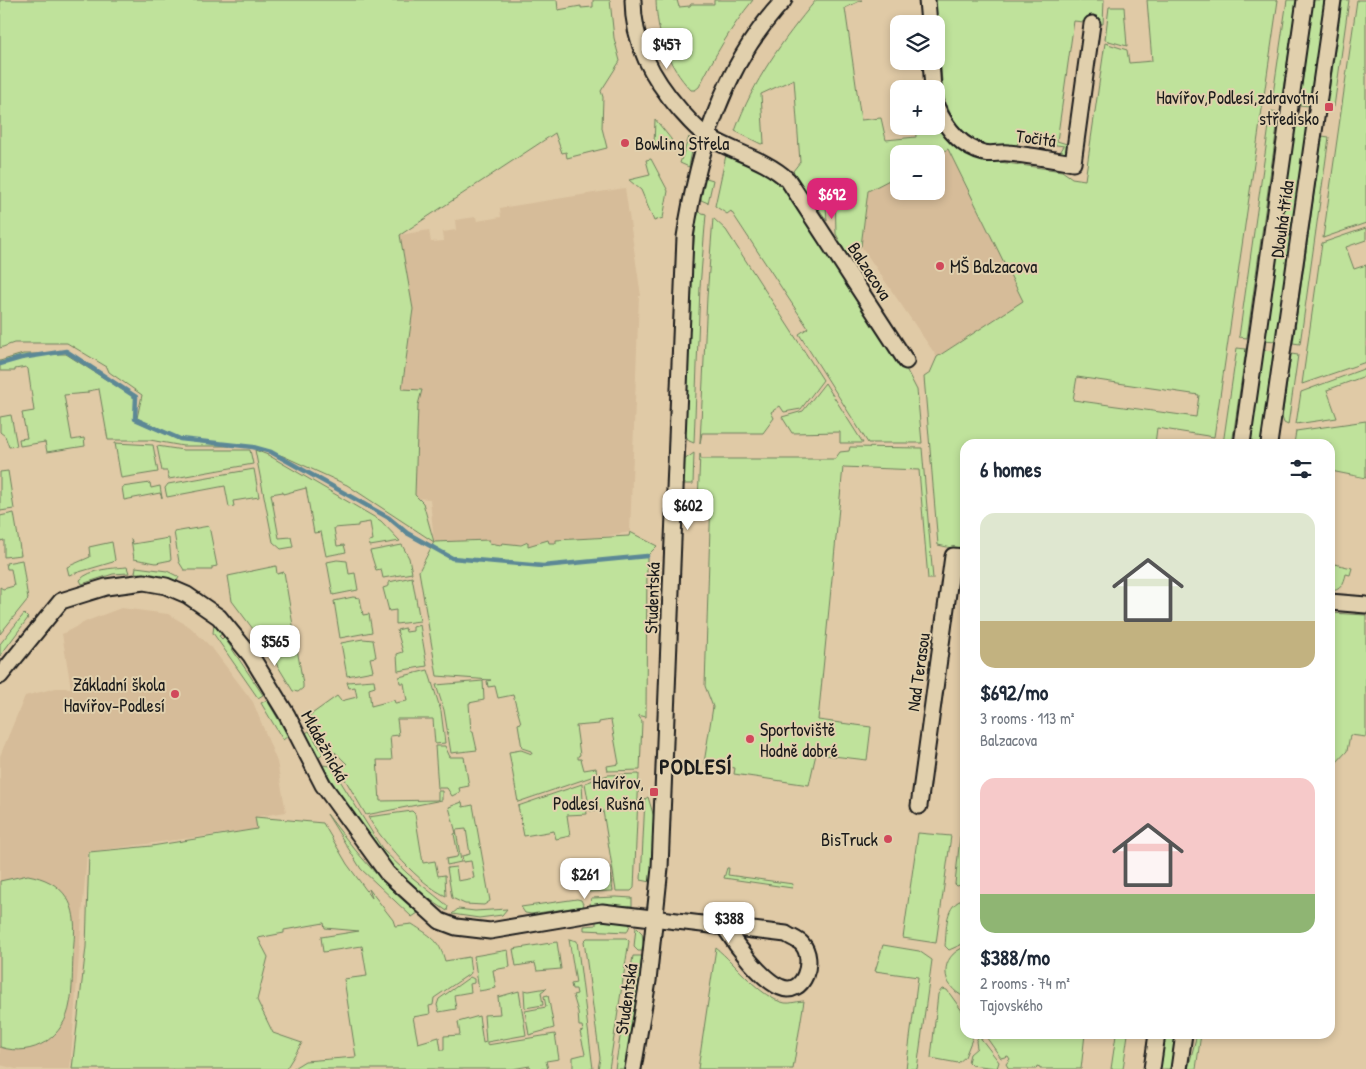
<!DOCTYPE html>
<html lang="en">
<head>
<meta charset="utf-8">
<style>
  body { margin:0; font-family:"Patrick Hand",sans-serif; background:#f2f2f3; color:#1f2937; height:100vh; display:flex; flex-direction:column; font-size:19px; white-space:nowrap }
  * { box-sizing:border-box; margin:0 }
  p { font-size:16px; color:#747a83 }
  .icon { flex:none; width:28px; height:28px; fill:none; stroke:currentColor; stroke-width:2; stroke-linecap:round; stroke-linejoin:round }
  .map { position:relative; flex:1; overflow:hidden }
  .side { position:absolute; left:960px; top:439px; width:375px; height:600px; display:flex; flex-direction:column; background:#fff; border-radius:15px; box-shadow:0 2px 8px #0003 }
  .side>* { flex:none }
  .fabs { position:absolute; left:890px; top:15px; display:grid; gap:10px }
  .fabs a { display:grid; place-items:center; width:55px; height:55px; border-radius:10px; background:#fff; box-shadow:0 2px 8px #0003; font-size:25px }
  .price { position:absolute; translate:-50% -42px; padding:0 11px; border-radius:10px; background:#fff; color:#222; font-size:16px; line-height:32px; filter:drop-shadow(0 1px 2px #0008) }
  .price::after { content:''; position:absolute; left:50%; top:30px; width:15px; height:11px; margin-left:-8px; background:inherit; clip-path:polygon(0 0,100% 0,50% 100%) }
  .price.active { background:#db2777; color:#fff }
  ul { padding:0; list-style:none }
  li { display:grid; align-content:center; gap:10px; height:265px; padding:0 20px }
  li span { display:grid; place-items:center; height:155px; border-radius:15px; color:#555 }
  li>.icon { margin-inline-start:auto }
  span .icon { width:90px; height:90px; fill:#fffc; stroke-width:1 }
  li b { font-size:21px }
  h2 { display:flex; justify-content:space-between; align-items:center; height:60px; padding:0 20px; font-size:21px }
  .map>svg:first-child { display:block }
  .built { fill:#d6bc99 }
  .green { fill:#bfe29b; stroke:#6e7f5c; fill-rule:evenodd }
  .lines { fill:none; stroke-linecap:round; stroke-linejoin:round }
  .stream { stroke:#5c8896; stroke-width:4.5 }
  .street-casing { stroke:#1c1c1c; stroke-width:19 }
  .street { stroke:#e1d0ad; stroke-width:15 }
  .poi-dot { fill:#d1495b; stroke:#e1d0ad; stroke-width:2 }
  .labels { text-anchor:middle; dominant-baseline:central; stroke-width:4; stroke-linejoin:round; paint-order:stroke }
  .poi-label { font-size:18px; fill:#1c1c1c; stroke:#e1d0ad; text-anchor:end }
  .street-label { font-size:18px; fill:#1c1c1c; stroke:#e1d0ad }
  .district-label { font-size:22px; font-weight:bold; letter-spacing:1px; fill:#1c1c1c; stroke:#e1d0ad }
</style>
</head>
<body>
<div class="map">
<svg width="1366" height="1069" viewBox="0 0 1366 1069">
  <rect width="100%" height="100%" fill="#e0caa6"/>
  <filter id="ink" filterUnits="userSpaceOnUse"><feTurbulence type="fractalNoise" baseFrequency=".02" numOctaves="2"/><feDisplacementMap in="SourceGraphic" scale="10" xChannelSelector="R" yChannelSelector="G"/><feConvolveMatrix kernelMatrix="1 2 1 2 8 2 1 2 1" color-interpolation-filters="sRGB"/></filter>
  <g filter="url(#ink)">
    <!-- built -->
    <g class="built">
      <path d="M948,149l75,152 -86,56 -76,-111 7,-55 31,-16v16h37v-36z"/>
      <path d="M625,188l16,108h-2l-9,236 -47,8h-27v3h-7l-1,-2 -20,5v-3l-27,2 -12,-3v-2l-55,2 -4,-43 -13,-1 -2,-3 3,-90 4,-14 -20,-1 11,-81 -13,-74 29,-5 2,12 13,-1 -1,-9 13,-2 -1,-10 21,-3 1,4 24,-4 -1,-9z"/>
      <path d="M121,608l47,6 22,13 22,21 41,54 24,60 9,50 -31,5 2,12 -170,23 -17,217h-54l-16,-4v-309l25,-60 31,-8h15l-9,-54 25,-13z"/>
    </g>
    <!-- green -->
    <g class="green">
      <path d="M0,0h557l1,10 23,-4v2l12,-1v-7h17l4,38 6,23 -19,30 2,6 -1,31 5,20 -40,10 -1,-6 -4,1 -7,-20 -155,102 13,74 -11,80 20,1 -4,15 -3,90 8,8 11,39 55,-2v3l12,2 1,-2 19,2 7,-3v4l20,-6 1,3h7v-3l73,-4 1,-4 27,14 -10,10 -1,161 -8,-2 4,6 -2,49 -32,1 -1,-5 12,-2 -8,-44 -12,2v2l-23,2 4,29 -2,1v3h3l3,11 12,-2 1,7 -79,27 -9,-50 12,-2 11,4 -1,-3 -9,-3 -4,-24 3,-1 -8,-28 -15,3 -3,-12 -7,1 -1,-6 4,-1 -54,-4 -18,-105 15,-29 -87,-57 -64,-29 -31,-10 -17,-1 -55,-7 -43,-20 5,-23 -33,-23 -2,-5 -40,-24h-53l-14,5z"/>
      <path d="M656,0h21l2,7 11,-1 1,-2h23v-4h39c-22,27 -39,57 -54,87l-4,3h-4c-24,-25 -34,-56 -35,-90z"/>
      <path d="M816,0h46l-17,8 16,112 20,-2 5,22 30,-3 -1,-11h21v-12l50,46 76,11 10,7 13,2 20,-137 22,7 2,13 23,-2 -5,-61h131l-64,437 -57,-9 -2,16h-190v107l-27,-6 -14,-168 6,-4 7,-16 86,-56 -75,-152 -12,6 -37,-1v21l-31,16 -7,55 -14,9 -11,-21 -1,-43 -10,-2 2,32 -34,-50 7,-9 -6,-83 -33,15 3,49 -3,1 -26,-13c18,-50 47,-90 81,-131zM1077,377l122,18 -3,22 -123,-17z"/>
      <path d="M935,0h169l-1,24 -29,-3 -17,120 13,4v9l-13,3 7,-11 -44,-6 -7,11c-39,-6 -60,-19 -70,-58z"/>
      <path d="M1287,0h10l-16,102 -9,-1z"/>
      <path d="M1313,0h12l-15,106 -11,-1z"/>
      <path d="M1342,0h7l-15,107 -7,-1z"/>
      <path d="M1357,0h9v223l-43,15z"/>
      <path d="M1109,7h15l3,39 -22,-6z"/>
      <path d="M1271,112l8,1 -32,225 -8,-1z"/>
      <path d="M1297,115l11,2 -32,224 -12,-1z"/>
      <path d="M655,119l16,20 1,4 -18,3z"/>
      <path d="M1322,136l7,1 -29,207 -7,-1z"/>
      <path d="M689,137l3,14 -3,16 -9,-4z"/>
      <path d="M726,155l39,18 18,15 116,177 4,-2 14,27 5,53h-54l-69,-109 9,-6 -77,-117 -4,3 -12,-8z"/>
      <path d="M651,159l17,32 -5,27 -9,3 -13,-31 -12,-10 21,-5 -4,-15z"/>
      <path d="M703,177l10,3 -5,23 -7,-3 -1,-5z"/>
      <path d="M699,212l7,2 -6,73 -6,156 -5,-2 -4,-7 5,-151 6,-63z"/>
      <path d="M713,218l13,12 97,150 -22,29 -17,3 -4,-6 -9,6 3,6 -11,15h-61l-2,10 7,-146z"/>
      <path d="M1366,228v12l-20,7 8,22 12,-4v97l-64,22 20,-141z"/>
      <path d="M1237,348l9,1 -14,95h-9z"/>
      <path d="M1263,350l11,1 -13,93h-11z"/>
      <path d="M23,354h43l69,44 -1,22 45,20 51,6h-47l-33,-6h-42l-9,-51 -11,2v2l-24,2 8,45 12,-2 1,8 -38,6 -2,-10 -25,4 -1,-7 8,-1 -5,-25 12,-2 -6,-42 -2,-2 -11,2v2h-15v-10z"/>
      <path d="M1291,354l7,1 -10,70 -4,-2 -2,-6z"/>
      <path d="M1366,368v11l-1,-3 -38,14 10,28 -41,6 5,-32z"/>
      <path d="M825,383l38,60h-23v-11l-48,1 -10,-16 21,-6z"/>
      <path d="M11,415l6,31 -8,1 -4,-11 -5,-4v-15z"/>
      <path d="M1366,421v57l-35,-7 -1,3v-30h-36l2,-13z"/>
      <path d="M115,443l38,2 5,27 -37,6z"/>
      <path d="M157,446l26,4h67l3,14 -84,15 -2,-8h-5z"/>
      <path d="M850,447l72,1 11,131h-5l-9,-109 -76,-3 -25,253 53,7 -4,33 -51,-6 -7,31 -75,-11 1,-6 -31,-5 9,-56 -8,-21 6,-190 -13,7 2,-50 1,6h134l5,-7 9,-1z"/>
      <path d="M255,450l13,5 113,66 19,20 -30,5 -1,-5 4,-1 -3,-18 -12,2v2l-24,2 3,18 7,-1 2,7 -20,4 -5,-24 -7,1 -8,-45 -23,6v-2l-12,2 8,44 12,-1 2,10 -12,2 -8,-7z"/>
      <path d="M694,453l-1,31h-10l1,-24z"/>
      <path d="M254,469l5,28 -26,4 1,5 -5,1 -4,-21 -58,11 -2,-9 3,-4z"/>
      <path d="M8,471l6,38 -14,2v-39z"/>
      <path d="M150,483l1,5 9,-2 2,12 -2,-5 -36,7 -2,-13z"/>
      <path d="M14,513l7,42 -17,2v-17l-4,1v-25z"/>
      <path d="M209,526l8,40 -5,1v3h-28l-5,-8 -5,-30z"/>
      <path d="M169,538l2,22 -15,3 -22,-4 -3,-20 2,5z"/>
      <path d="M112,542l3,18 -2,2 -44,13 -2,-8 23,-10 -1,-10z"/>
      <path d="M402,545l7,13 3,15 -29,5 -2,-9 -5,1 -6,-19z"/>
      <path d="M22,560l6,39 -28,35v-47l3,2 11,-3 -3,-17h-4l-1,-6z"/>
      <path d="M337,560l10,1 2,13 6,-1 3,17 -25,5 -6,-33z"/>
      <path d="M1330,563l22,5 -2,7 -4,-1c-2,9 -5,17 -16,17z"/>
      <path d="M276,566l1,8 7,-2 19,112v4l-5,4 -5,-1 -28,-46 -33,-44 -4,-25z"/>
      <path d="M127,567l2,6 -16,1 -31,10 -2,-4c9,-11 34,-12 47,-13z"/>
      <path d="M136,567l31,4 12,6 -2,4 -24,-7 -18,-1z"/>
      <path d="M412,577l8,44 -24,3v-14l-7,1 -6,-23 6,-2v-4z"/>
      <path d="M353,597l7,1 3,17 6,-1 3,18 -32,6 -6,-37z"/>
      <path d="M1330,613l36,2v122l-16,-2 -3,16 -11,12 -5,-9 3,9 -4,1z"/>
      <path d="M24,614l4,4 -28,38v-12z"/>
      <path d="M214,625l8,9 -3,2 3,3 2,-2 39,58 -5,3 -45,-65z"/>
      <path d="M420,625l7,41 -29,5 -1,-17 6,-2 -6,-22 8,-2 1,4 7,-1v-4z"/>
      <path d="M363,639l10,1 3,17 -6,1 3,13 -26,5 -6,-33z"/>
      <path d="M428,670l13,41 4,32 -10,1 -2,-25h-36l2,16 -9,1 2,24h-15l3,41 58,-1v-9h4v9l-76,15 -27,-46 2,-5h6l-12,-12v4l-4,-1 -22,-39 28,-20 4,5 16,-4 -2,-10 -6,1 -2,-6 27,-2 1,7 -6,2 2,17 23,-6 1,3 12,-2 -3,-18h-4l-1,-6z"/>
      <path d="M483,681l1,19 -15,3 2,29h2l4,18 -26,3 -7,-43 -8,-25z"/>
      <path d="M267,700l21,36 -5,4 -22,-37z"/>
      <path d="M309,731l14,22 -3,3h-3l-13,-22z"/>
      <path d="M435,746h10l5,11h14l5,29 -10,2 1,4 -8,4 -5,-8h-9z"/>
      <path d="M322,765l9,1 52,84 25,24 40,32 -1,5c-62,-40 -88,-85 -125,-146z"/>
      <path d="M639,774l-5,114 -3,3h-15l-13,-80 -1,-2 -12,2 -5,-28 23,-8z"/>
      <path d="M582,784l1,17 2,-1 2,14 -20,1 3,21 -14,3 -2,-8 -30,5 -6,-30z"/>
      <path d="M648,797l6,20 -3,65 -10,-2 4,-81z"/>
      <path d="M462,802l1,5 10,-2 17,96 -6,4 -19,-1 -13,-6 -5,-30 9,-1 2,14 16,-3 -3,-17 -8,1 -1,-6 8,-2 -4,-25 -10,1 5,32 -14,3 -1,-6 11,-2 1,-3 -4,-20 2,-1 -7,-26z"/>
      <path d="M412,811l3,3 8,49 12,-2 3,15 7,-1 1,21c-26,-11 -63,-54 -78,-79z"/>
      <path d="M327,814c28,37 55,70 91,99l-6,4 -51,-48z"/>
      <path d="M255,817l68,6 24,41 25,34 -3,-9 24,31 2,6 17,-2c18,12 27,15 33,37l24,-4 2,16 -37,25 -1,7 -4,1 1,8 -17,3 5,26 21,-6 2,13h3v-14l16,-1 -2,-13 21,-6 4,27 3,-1 -2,-27 16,-1 -2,-17 21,-6 7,44 -39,7v3l68,-11 4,25 -13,2 2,8h-17l-1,-3 -18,3h-220l13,-8 51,-4 -12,-78 23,-3 -5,-30 -39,6 -2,-15 38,-6 -34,-3 -1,-5 -40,7v3l-26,5 10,19 -11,43 16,33 29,10 -16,26h-214l14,-122 3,-95 63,-6 105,-17z"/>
      <path d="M962,831h3v53l-8,2 -2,-2 5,-47z"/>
      <path d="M918,833l33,3 -15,107 -33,-5z"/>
      <path d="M609,868l4,23 -24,1 -4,-14 1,-4z"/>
      <path d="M727,868h2l-1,7 65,9 -1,4 -68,-10z"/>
      <path d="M28,875c16,3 30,9 39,23 11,17 7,40 6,59 -1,15 0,32 -3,46 -5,34 -37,55 -70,44v-166z"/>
      <path d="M616,897l16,1v8l-42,-1 1,-7z"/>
      <path d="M577,899l4,1 3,6 -53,8 -6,-1 -4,-6z"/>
      <path d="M965,899v44l-16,7 -4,-4c2,-18 -1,-42 20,-47z"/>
      <path d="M458,909l17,2 32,-2 -5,6 -23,3 -27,-4z"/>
      <path d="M596,920l35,3 -4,9 -43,-2v-4l12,-1z"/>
      <path d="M636,927l6,6 2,18h-6l-4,-4z"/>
      <path d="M587,938h39l3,3 -20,128h-11l2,-11 -16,-117z"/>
      <path d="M569,939l8,2 16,128h-20v-12l12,-3 -5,-22 3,-1 -1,-5h-3l-1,-14 -5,-17 4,-1 -1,-5h-4l-1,-5 5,-1z"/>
      <path d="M557,942l4,27 -24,2 -2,-8 -19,3 -3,-17z"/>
      <path d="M883,945l36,6 13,9 -15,109h-11l12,-92 -43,-6z"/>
      <path d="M965,947v50c-25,-10 -26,-41 0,-50z"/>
      <path d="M716,948c20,16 44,50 69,55 5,1 13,-2 19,-2l-11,68h-95z"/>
      <path d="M508,950l2,17 -17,3 3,18 -17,3 -5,-35z"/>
      <path d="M633,956h11l-17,113h-12z"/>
      <path d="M470,977l4,2v4l-4,1 1,8 -17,3 2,14 -17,3 -2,-7 2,-6z"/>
      <path d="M547,988l-6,4 2,13 -18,3 -1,-18 5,1z"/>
      <path d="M942,989l5,1 18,25v19h9l-9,23 -7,6 -27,-5 7,-64z"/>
      <path d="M548,995l6,33 -25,7 -4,-24 21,-4 -2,-11z"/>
      <path d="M984,1034h101l-4,35h-41v-2l-3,-1 -1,3h-27l-3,-5 4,-5 -2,-3 -7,2z"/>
      <path d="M1105,1034h23l-5,35h-12l5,-34z"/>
      <path d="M1165,1034h11l-5,35h-11z"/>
      <path d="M1197,1034h4l-5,35h-8z"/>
      <path d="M979,1036l20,26 -2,6 -26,-3 -3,-3 2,-8 7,-6 -1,-7z"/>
    </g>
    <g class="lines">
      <!-- stream -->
      <path class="stream" d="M0,364l21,-6 45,-7 70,46 -1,22 45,20 73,8 18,5 118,66 18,15 45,25 91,8 104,-10"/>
      <!-- street casing -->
      <g class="street-casing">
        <g id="street">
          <path d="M633,0c0,43 19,78 47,110 8,9 17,20 27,26 27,17 57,22 81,44l118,181"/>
          <path d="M927,0l2,24"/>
          <path d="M931,61l2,28"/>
          <path d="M936,106c10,22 24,41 48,47 8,2 16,-1 24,0 21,2 43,6 65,10l19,-139"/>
          <path d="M1242,444l63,-444"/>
          <path d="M1269,444l64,-444"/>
          <path d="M1330,602l36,3"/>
          <path d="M0,676l61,-75 45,-14 38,-5 22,4 21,9 32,22 32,39 36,59 36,70 64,88 53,48 16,6 34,4 112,-19 184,22c4,3 13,6 16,10 14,15 2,54 -22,43 -18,-7 -44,-42 -55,-59"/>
          <path d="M919,806l34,-250 12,1"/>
          <path d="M633,1069l15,-88 12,-113 25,-631c13,-86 38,-172 99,-237"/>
          <path d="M1152,1069l5,-35"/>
          <path d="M1179,1069l5,-35"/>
        </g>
      </g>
      <!-- street -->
      <use href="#street" class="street"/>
    </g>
  </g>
  <!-- markers -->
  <g class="poi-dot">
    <rect x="1324" y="102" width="10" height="10" rx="2.5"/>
    <circle cx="625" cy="143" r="5"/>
    <circle cx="940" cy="266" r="5"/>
    <circle cx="175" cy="694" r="5"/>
    <circle cx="750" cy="739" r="5"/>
    <rect x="649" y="787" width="10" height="10" rx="2.5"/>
    <circle cx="888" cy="839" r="5"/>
  </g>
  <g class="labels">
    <!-- poi labels -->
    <g class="poi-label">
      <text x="1319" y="97">Havířov,Podlesí,zdravotní<tspan x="1319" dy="21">středisko</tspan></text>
      <text x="635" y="143" text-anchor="start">Bowling Střela</text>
      <text x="950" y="266" text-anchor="start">MŠ Balzacova</text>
      <text x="165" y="684">Základní škola<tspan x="165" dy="21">Havířov-Podlesí</tspan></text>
      <text x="760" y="729" text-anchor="start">Sportoviště<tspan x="760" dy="21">Hodně dobré</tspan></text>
      <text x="644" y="782">Havířov,<tspan x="644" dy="21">Podlesí, Rušná</tspan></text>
      <text x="878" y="839">BisTruck</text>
    </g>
    <!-- street labels -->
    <g class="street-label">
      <text transform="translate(1036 138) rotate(8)">Točitá</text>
      <text transform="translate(1282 219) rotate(-82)">Dlouhá třída</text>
      <text transform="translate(870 271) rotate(57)">Balzacova</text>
      <text transform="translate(652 598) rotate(-88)">Studentská</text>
      <text transform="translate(918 672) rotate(-82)">Nad Terasou</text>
      <text transform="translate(325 746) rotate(61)">Mládežnická</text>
      <text transform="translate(626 999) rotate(-82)">Studentská</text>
    </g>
    <!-- district labels -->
    <g class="district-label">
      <text x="696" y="766">PODLESÍ</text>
    </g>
  </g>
</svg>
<div class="fabs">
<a><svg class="icon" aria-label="layers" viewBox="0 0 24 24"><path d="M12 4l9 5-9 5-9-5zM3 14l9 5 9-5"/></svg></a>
<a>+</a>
<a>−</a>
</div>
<b class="price" style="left:667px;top:70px">$457</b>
<b class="price active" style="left:832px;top:220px">$692</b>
<b class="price" style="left:688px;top:531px">$602</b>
<b class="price" style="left:275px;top:667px">$565</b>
<b class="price" style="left:585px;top:900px">$261</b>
<b class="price" style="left:729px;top:944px">$388</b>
<section class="side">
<h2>6 homes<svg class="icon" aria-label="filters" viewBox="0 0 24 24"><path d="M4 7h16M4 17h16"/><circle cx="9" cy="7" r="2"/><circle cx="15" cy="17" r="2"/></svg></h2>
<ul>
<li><span style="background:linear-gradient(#dfe7d0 70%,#c2b280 0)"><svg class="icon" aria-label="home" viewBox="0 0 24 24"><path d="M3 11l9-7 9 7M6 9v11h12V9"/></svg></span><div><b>$692/mo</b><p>3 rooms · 113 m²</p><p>Balzacova</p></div></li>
<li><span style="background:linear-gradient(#f6c9c9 75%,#8fb573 0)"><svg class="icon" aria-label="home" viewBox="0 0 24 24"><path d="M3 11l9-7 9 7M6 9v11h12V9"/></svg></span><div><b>$388/mo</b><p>2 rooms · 74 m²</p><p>Tajovského</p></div></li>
</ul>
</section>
</div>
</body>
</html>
